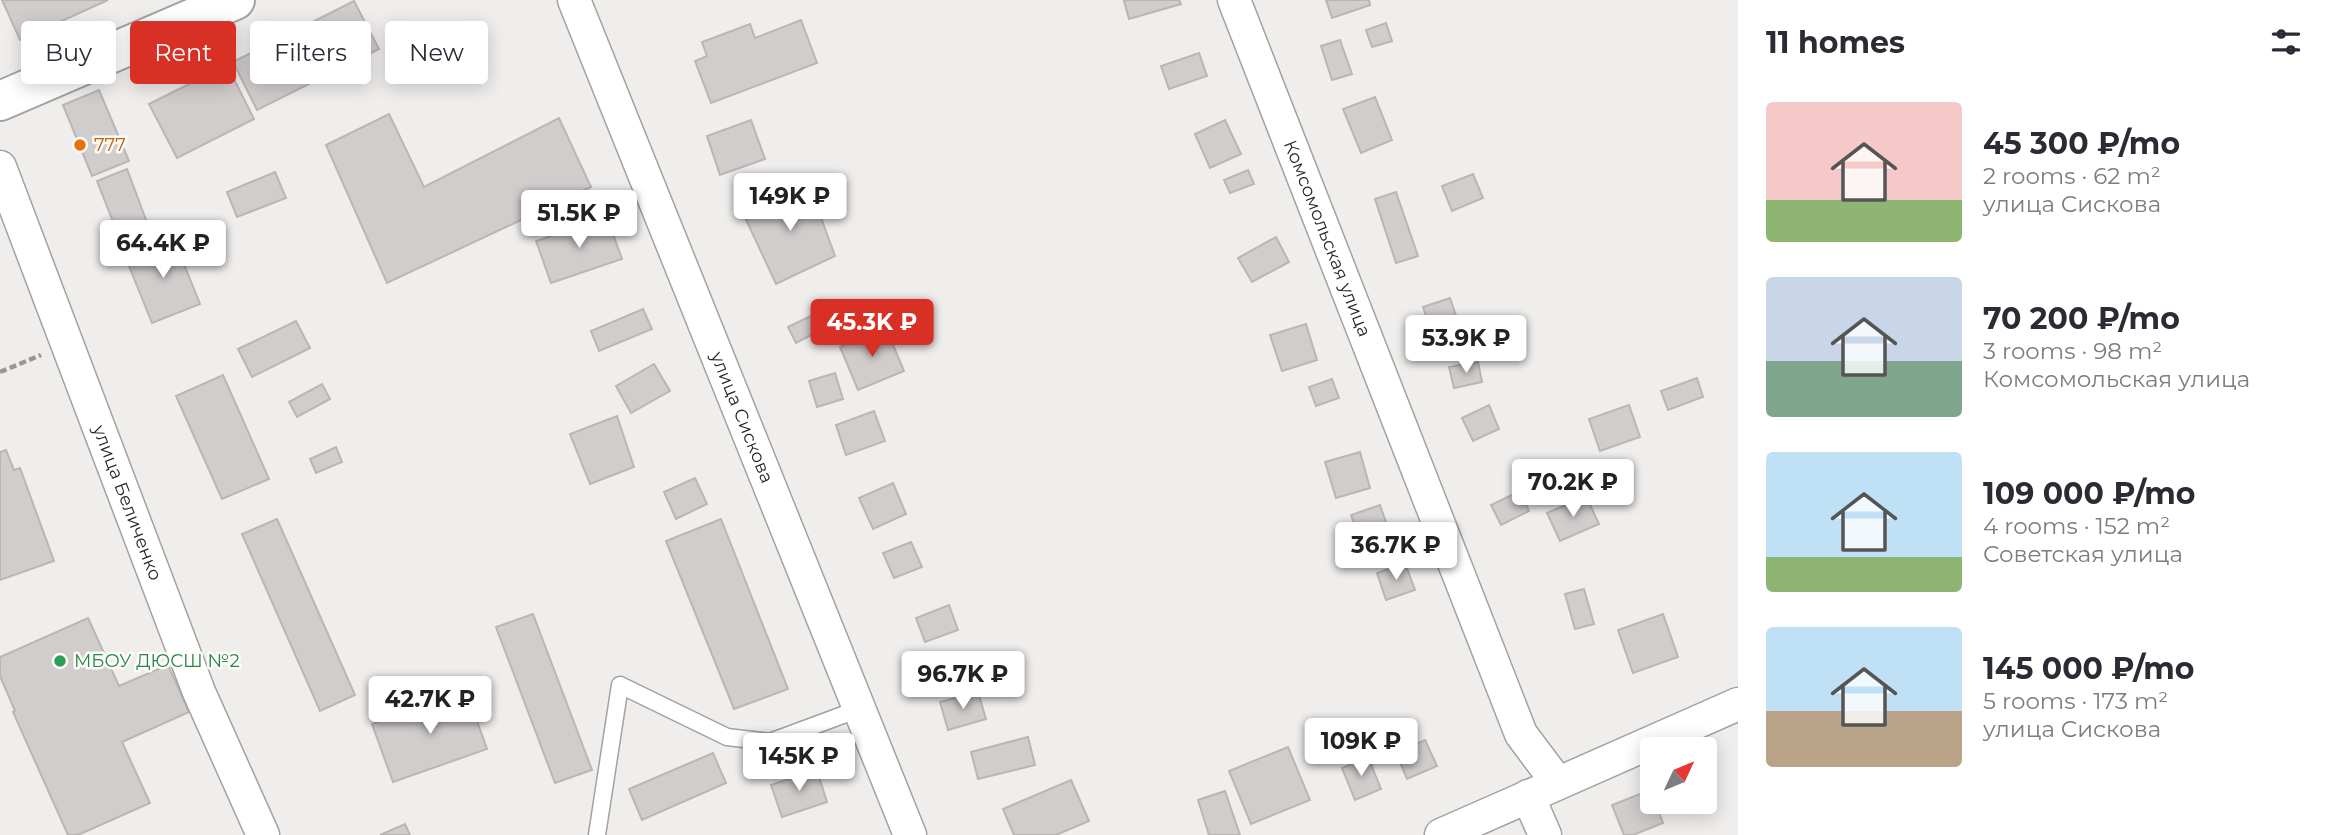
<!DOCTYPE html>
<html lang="en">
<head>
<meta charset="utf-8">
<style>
  body { margin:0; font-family:Montserrat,sans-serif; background:#f7f7f7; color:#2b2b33; height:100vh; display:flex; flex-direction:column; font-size:26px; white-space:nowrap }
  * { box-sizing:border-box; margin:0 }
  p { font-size:23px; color:#7c7c81 }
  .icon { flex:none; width:38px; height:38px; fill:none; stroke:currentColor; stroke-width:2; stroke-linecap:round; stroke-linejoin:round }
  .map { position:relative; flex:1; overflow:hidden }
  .drawer { display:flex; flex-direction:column; background:#fff; width:595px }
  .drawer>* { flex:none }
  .top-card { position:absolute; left:21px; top:21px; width:665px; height:63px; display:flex; gap:14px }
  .needle { width:46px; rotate:46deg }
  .tools { position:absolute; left:1640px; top:737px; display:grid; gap:14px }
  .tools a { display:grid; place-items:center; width:77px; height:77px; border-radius:7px; background:#fff; box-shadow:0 4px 18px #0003; font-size:35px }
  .price { position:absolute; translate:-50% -60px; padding:0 16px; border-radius:7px; background:#fff; color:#222; font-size:23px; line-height:46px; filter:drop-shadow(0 2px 4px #0008) }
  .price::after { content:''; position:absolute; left:50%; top:42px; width:21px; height:16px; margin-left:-10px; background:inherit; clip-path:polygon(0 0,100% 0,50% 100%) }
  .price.current { background:#d93025; color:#fff }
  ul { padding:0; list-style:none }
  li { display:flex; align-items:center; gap:21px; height:175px; padding:0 28px }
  li span { display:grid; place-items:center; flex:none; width:196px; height:140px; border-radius:7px; color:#555 }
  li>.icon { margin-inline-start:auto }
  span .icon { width:84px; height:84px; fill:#fffc; stroke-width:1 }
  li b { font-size:30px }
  h2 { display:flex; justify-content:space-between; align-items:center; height:84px; padding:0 28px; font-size:30px }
  .pill { padding:0 24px; border-radius:7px; background:#fff; box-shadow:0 4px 18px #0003; font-size:24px; line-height:63px }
  .pill.current { background:#d93025; color:#fff }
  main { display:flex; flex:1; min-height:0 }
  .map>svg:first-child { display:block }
  .building { fill:#d0cdcc; stroke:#bab6b5; stroke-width:2 }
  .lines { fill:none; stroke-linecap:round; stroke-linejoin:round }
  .lane-casing { stroke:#a3a29f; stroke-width:19 }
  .street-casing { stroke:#a3a29f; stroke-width:35 }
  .secondary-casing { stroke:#a3a29f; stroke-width:42 }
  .path { stroke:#989796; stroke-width:4.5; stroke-dasharray:7 3.5; stroke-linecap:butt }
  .lane { stroke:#fff; stroke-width:16 }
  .street { stroke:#fff; stroke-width:32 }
  .secondary { stroke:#fff; stroke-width:38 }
  .food-dot { fill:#e8710a; stroke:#fdfcf9; stroke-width:2.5 }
  .leisure-dot { fill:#2e9e5b; stroke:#fdfcf9; stroke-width:2.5 }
  .labels { text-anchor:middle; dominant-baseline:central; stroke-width:5; stroke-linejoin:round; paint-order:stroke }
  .food-label { font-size:18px; fill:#c56008; stroke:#fdfcf9; text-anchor:start }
  .street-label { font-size:18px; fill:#262625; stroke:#fdfcf9 }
  .leisure-label { font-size:18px; fill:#27864d; stroke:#fdfcf9; text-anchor:start }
</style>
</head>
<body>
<main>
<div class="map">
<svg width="1738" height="835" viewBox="0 0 1738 835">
  <rect width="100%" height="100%" fill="#f0eeec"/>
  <!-- building -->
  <g class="building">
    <path d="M2,0h106l-88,40z"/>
    <path d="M1128,0h51l2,4 -52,15 -5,-18z"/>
    <path d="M1326,0h43l1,5 -38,13z"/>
    <path d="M354,1l25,48 -122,61 -24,-48z"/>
    <path d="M801,20l16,43 -106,40 -16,-42 12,-5 -5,-14 48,-18 5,14z"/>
    <path d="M1386,23l6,18 -20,6 -6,-17z"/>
    <path d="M1340,40l12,34 -20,6 -11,-34z"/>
    <path d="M1199,53l8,23 -38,13 -8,-23z"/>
    <path d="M227,65l27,54 -77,39 -28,-54z"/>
    <path d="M99,90l30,71 -37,15 -29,-71z"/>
    <path d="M1375,97l17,43 -31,13 -18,-44z"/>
    <path d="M389,114l35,73 135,-69 32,69 -204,96 -61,-138z"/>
    <path d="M751,120l14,39 -45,16 -13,-39z"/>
    <path d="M1225,120l16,34 -31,14 -15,-34z"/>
    <path d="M127,169l27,72 -29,11 -28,-71z"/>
    <path d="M1248,170l6,14 -24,9 -6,-13z"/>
    <path d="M275,172l11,26 -49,19 -10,-25z"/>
    <path d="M1473,174l10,24 -31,13 -10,-25z"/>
    <path d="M808,182l27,74 -59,28 -34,-73z"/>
    <path d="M1396,192l22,64 -22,7 -21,-64z"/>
    <path d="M607,217l15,42 -71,24 -15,-42z"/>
    <path d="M173,237l27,67 -48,19 -27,-67z"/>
    <path d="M1276,237l13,25 -37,20 -14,-24z"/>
    <path d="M1450,298l14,41 -27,9 -14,-41z"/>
    <path d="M643,309l9,20 -53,22 -8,-20z"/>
    <path d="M821,311l8,15 -33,17 -8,-16z"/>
    <path d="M296,321l14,27 -58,29 -14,-28z"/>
    <path d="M1306,324l11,36 -35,11 -12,-36z"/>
    <path d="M886,328l18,43 -46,19 -18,-43z"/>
    <path d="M1478,362l4,20 -28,6 -5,-21z"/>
    <path d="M654,364l16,27 -39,22 -15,-27z"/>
    <path d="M835,373l8,26 -26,8 -8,-26z"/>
    <path d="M223,375l46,104 -47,20 -46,-103z"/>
    <path d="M1697,378l6,19 -35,13 -7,-19z"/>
    <path d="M1332,379l7,19 -23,8 -7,-19z"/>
    <path d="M322,384l8,15 -33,18 -8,-15z"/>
    <path d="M1489,405l10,24 -26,12 -11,-23z"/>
    <path d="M1629,405l11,32 -40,14 -11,-32z"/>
    <path d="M874,411l11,30 -39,14 -10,-30z"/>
    <path d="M617,416l17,51 -44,17 -20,-50z"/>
    <path d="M336,447l6,15 -26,11 -6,-14z"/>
    <path d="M6,450l8,20 6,-2 34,93 -54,19v-128z"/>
    <path d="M1360,452l10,36 -34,10 -11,-36z"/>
    <path d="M695,478l12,26 -31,15 -12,-27z"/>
    <path d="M893,483l13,31 -33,15 -14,-31z"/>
    <path d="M1520,491l9,20 -28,14 -10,-20z"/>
    <path d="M1586,496l13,28 -39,17 -13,-28z"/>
    <path d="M1380,505l9,26 -28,10 -10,-26z"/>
    <path d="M277,519l78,176 -35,16 -78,-177z"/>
    <path d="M721,519l67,170 -54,20 -68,-168z"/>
    <path d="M911,542l11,25 -28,11 -11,-25z"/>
    <path d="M1405,563l10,27 -29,10 -9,-27z"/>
    <path d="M1584,589l10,35 -19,5 -10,-35z"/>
    <path d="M949,605l9,25 -33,12 -9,-24z"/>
    <path d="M533,614l59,156 -37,13 -59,-156z"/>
    <path d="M1663,614l15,43 -45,16 -15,-43z"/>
    <path d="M88,618l31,68 49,-21 21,47 -67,30 28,61 -72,32h-10l-55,-123 2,-1 -15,-35v-19z"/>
    <path d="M466,690l21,59 -94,33 -21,-58z"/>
    <path d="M978,692l8,27 -38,11 -8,-28z"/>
    <path d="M1028,737l7,28 -57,14 -7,-27z"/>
    <path d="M1425,740l12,26 -30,13 -11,-26z"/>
    <path d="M1288,747l22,53 -59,24 -22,-53z"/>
    <path d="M713,753l13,30 -84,37 -13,-31z"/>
    <path d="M1368,757l13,32 -26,11 -13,-32z"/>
    <path d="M817,770l10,32 -45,15 -11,-32z"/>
    <path d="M1071,780l18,41 -33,14h-42l-11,-26z"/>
    <path d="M1650,790l13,33 -30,12h-9l-12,-30z"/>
    <path d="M1225,791l15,44h-31l-11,-35z"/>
    <path d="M405,824l5,11h-30z"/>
  </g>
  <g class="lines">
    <!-- lane casing -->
    <g class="lane-casing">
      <path id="lane" d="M597,835l23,-150 107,52 43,5 89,-33"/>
    </g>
    <!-- street casing -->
    <g class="street-casing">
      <g id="street">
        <path id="s1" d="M574,0l336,835"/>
        <path id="s2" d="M1234,0l287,734 36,48"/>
        <path id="s3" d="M0,167l199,525 64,143"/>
        <path d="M1528,796l17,39"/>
        <path d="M1441,835l297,-131"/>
      </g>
    </g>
    <!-- secondary casing -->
    <g class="secondary-casing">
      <path id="secondary" d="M0,101l235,-101"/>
    </g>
    <!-- path -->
    <path class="path" d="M0,372l41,-17"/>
    <!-- lane -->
    <use href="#lane" class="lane"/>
    <!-- street -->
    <use href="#street" class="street"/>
    <!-- secondary -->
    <use href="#secondary" class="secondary"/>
  </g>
  <!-- markers -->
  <circle class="food-dot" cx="80" cy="145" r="7"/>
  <circle class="leisure-dot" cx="60" cy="661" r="7"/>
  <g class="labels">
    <!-- food labels -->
    <g class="food-label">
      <text x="94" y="145">777</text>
    </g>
    <!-- street labels -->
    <g class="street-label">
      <text stroke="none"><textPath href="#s2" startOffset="256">Комсомольская улица</textPath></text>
      <text stroke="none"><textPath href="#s1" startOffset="450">улица Сискова</textPath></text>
      <text stroke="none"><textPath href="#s3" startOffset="359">улица Беличенко</textPath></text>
    </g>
    <!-- leisure labels -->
    <g class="leisure-label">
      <text x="74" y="661">МБОУ ДЮСШ №2</text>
    </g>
  </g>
</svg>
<div class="tools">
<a><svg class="needle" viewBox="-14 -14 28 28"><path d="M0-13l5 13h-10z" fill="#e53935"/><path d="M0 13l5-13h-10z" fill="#7c7c81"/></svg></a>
</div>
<b class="price" style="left:790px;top:233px">149K ₽</b>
<b class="price" style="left:579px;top:250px">51.5K ₽</b>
<b class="price" style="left:163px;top:280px">64.4K ₽</b>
<b class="price current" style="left:872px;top:359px">45.3K ₽</b>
<b class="price" style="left:1466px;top:375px">53.9K ₽</b>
<b class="price" style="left:1573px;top:519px">70.2K ₽</b>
<b class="price" style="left:1396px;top:582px">36.7K ₽</b>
<b class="price" style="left:963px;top:711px">96.7K ₽</b>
<b class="price" style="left:430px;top:736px">42.7K ₽</b>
<b class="price" style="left:1361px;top:778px">109K ₽</b>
<b class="price" style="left:799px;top:793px">145K ₽</b>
<div class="top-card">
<a class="pill">Buy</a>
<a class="pill current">Rent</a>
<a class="pill">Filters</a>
<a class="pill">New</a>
</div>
</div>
<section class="drawer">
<h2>11 homes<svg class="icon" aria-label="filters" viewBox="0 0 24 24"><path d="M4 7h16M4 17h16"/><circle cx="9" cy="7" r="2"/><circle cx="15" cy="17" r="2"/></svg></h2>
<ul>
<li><span style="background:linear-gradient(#f6c9c9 70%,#8fb573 0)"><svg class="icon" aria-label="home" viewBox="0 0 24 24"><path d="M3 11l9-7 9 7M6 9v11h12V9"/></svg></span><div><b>45 300 ₽/mo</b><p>2 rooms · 62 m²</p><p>улица Сискова</p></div></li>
<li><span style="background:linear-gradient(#c9d6e8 60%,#7fa58c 0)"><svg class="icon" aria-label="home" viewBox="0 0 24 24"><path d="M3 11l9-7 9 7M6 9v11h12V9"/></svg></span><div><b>70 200 ₽/mo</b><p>3 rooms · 98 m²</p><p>Комсомольская улица</p></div></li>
<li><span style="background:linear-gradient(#bfe0f5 75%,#8fb573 0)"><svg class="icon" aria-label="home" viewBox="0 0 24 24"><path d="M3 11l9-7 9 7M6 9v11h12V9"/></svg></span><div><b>109 000 ₽/mo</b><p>4 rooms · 152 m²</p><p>Советская улица</p></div></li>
<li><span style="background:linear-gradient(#bfe0f5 60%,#b9a48a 0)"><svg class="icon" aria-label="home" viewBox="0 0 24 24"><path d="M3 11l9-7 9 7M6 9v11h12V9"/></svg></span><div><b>145 000 ₽/mo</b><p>5 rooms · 173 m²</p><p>улица Сискова</p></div></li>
</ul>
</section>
</main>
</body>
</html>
